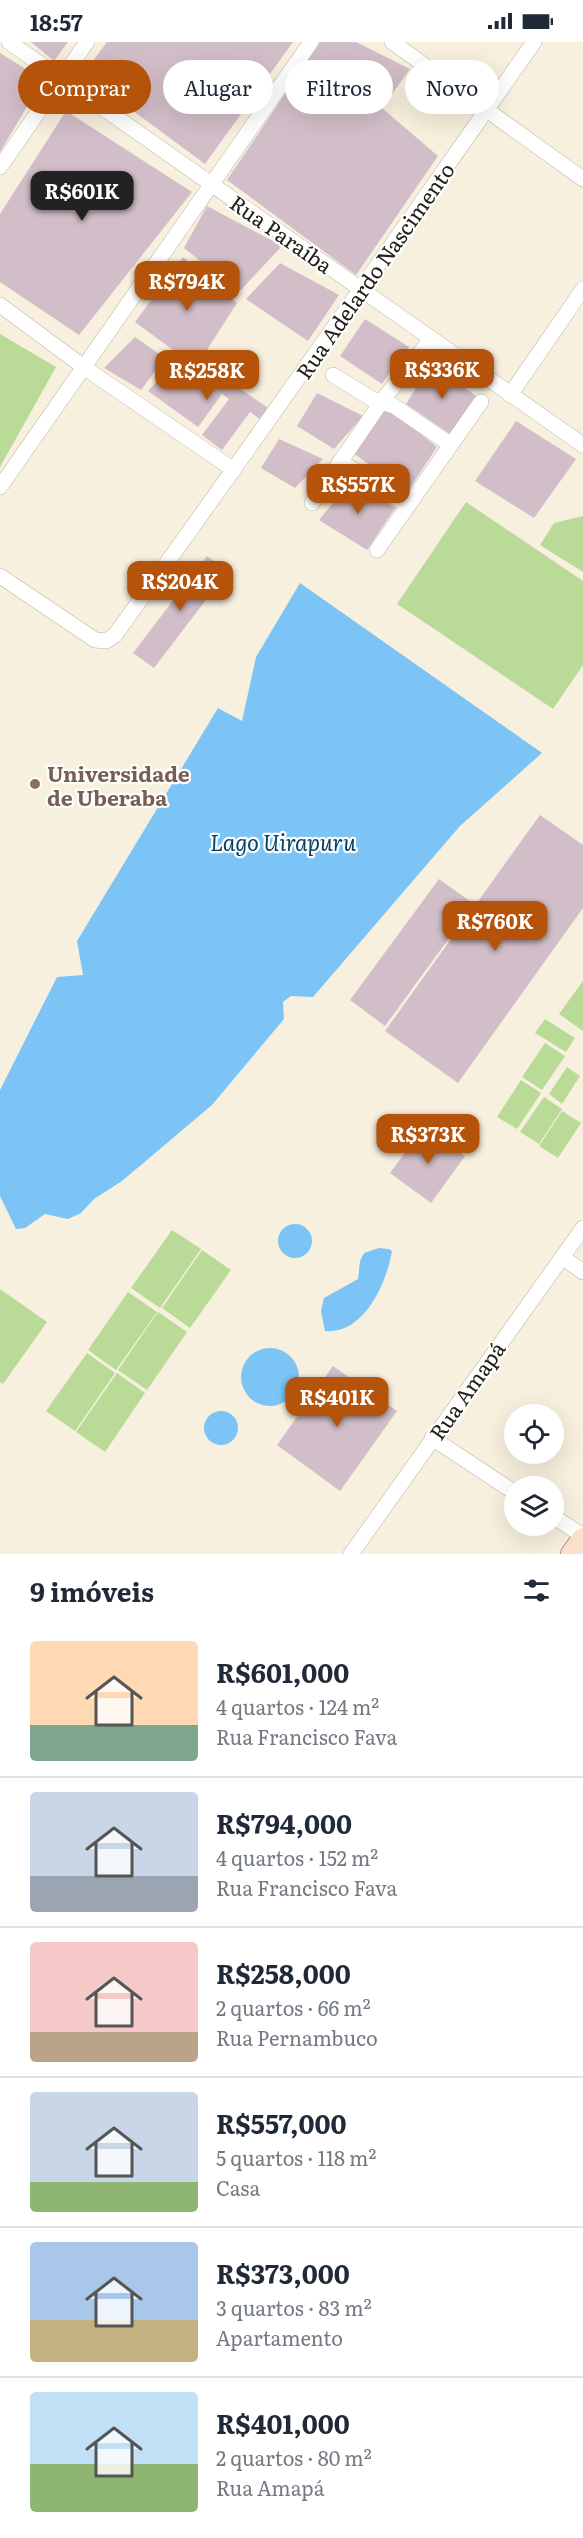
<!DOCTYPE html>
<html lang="pt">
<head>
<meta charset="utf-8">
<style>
  body { margin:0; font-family:Literata,serif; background:#f2f2f3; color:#1f2937; height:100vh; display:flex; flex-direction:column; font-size:22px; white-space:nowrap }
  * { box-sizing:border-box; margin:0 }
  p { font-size:20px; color:#747a83 }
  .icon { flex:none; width:33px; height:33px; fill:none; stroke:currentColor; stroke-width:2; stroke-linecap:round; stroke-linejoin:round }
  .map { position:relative; height:1512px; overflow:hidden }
  .sheet { display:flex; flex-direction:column; background:#fff; flex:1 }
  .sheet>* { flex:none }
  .guide { position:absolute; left:18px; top:18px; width:548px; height:54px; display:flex; gap:12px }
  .buttons { position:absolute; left:504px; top:1362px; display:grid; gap:12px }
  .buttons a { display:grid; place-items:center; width:60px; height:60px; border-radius:50%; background:#fff; box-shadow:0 6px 24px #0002; font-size:30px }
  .price { position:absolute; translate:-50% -51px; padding:0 14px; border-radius:12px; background:#b45309; color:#fff; font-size:20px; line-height:39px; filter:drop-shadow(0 2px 3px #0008) }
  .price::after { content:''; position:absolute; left:50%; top:36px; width:18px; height:14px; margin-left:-9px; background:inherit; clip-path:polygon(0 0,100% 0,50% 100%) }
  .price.current { background:#222; color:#fff }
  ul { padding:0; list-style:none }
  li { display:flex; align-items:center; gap:18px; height:150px; padding:0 30px }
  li+li { border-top:2px solid #e0e1e3 }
  li span { display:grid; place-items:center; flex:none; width:168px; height:120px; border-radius:6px; color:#555 }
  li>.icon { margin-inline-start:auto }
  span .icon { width:72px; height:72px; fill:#fffc; stroke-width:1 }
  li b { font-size:26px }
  h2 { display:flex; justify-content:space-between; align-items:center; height:72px; padding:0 30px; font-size:26px }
  .pill { padding:0 21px; border-radius:27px; background:#fff; box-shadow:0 6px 24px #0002; font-size:21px; line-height:54px }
  .pill.current { background:#b45309; color:#fff }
  .status { display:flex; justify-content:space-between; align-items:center; height:42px; padding:0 30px; background:#fff; direction:ltr }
  .status svg { height:16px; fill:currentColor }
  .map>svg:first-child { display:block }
  .green { fill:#bada98 }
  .water { fill:#7bc4f5 }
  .building { fill:#d2bec8 }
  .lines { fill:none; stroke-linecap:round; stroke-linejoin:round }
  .street-casing { stroke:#bdb5a4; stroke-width:16 }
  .primary-casing { stroke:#ad8f76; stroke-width:24 }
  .street { stroke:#fff; stroke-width:15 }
  .primary { stroke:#fbe0cb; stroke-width:22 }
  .education-dot { fill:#8d6e63; stroke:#fefefe; stroke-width:2 }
  .labels { text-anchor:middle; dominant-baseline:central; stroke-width:4.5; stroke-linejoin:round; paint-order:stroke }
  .street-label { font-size:21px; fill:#232019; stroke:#fefefe }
  .education-label { font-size:21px; font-weight:bold; fill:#785e54; stroke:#fefefe; text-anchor:start }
  .water-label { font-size:22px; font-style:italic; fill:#044162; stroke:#fefefe }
</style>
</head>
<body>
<div class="status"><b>18:57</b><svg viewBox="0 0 49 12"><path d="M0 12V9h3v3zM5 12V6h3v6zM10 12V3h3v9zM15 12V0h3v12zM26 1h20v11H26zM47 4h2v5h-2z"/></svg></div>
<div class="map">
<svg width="583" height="1512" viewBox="0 0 583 1512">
  <rect width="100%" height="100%" fill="#f8f0de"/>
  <!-- green -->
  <g class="green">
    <path d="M0,292l56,33 -56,100z"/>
    <path d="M466,460l117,79v84l-30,44 -156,-105z"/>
    <path d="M583,474v56l-43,-27 14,-22z"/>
    <path d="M583,939v50l-24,-17z"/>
    <path d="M545,977l30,19 -9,14 -31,-19z"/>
    <path d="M545,1001l20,13 -23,34 -20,-13z"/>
    <path d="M567,1025l13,9 -18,28 -13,-10z"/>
    <path d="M521,1038l20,13 -24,36 -20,-12z"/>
    <path d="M544,1055l18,12 -23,35 -19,-12z"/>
    <path d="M562,1069l19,12 -23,35 -19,-12z"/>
    <path d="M172,1188l29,19 -41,59 -29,-20z"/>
    <path d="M202,1208l29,20 -41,58 -28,-20z"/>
    <path d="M0,1247l47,33 -44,62 -3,-2z"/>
    <path d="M128,1250l29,20 -41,58 -28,-20z"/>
    <path d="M158,1270l29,20 -40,58 -29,-20z"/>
    <path d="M87,1311l28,20 -40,58 -29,-20z"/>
    <path d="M117,1331l28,20 -40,59 -29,-20z"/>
  </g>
  <!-- water -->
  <g class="water">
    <path d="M300,541l242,170 -82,73 -147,171 -22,-1 -8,6 1,17 -72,86 -90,76 -28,18 -13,14 -13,6 -23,-5 -20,14 -9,1 -16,-33v-106l57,-113 26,-2 -6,-34 141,-233 24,13 14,-64z"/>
    <circle cx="295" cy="1199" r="17"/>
    <path d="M379,1206l10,1 3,2c-5,31 -28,84 -67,80l-4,-20 3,-13 34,-19 2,-18 4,-8z"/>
    <circle cx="270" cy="1335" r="29"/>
    <circle cx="221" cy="1386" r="17"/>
  </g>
  <!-- building -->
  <g class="building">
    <path d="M31,0h37l-14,19z"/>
    <path d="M107,0h186l-88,122 -122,-90z"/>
    <path d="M320,0h36l54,27 -28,39 56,48 -82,119 -129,-95z"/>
    <path d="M0,11l43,27 -43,72z"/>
    <path d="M66,69l126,81 -113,143 -79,-53v-68z"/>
    <path d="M207,164l75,40 -43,46 -55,-44z"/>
    <path d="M183,215l54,46 -41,64 -61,-45z"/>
    <path d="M280,221l59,32 -31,46 -62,-42z"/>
    <path d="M365,277l44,28 -27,37 -42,-28z"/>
    <path d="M135,295l30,21 -24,32 -37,-22z"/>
    <path d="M173,322l25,13 8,-12 62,43 -8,11 -10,-7 -28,38 -20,-15 27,-36 -7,-5 -24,33 -50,-36z"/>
    <path d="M431,322l48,34 -29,36 -44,-30z"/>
    <path d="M317,351l46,23 -29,33 -37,-23z"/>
    <path d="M387,365l50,40 -30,45 -54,-39z"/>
    <path d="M516,379l60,38 -42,59 -59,-37z"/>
    <path d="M279,397l44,20 -28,29 -34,-20z"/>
    <path d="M352,438l43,28 -28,42 -48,-30z"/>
    <path d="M207,514l21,15 -74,97 -21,-15z"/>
    <path d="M540,773l43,30v63l-125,175 -73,-52z"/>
    <path d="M439,837l35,25 -89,122 -35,-26z"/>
    <path d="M424,1085l41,29 -34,47 -41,-30z"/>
    <path d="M333,1324l64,45 -57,80 -63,-46z"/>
  </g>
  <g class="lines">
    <!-- street casing -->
    <g class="street-casing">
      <g id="street">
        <path d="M9,0l574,403"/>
        <path d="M392,0l191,137"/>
        <path d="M0,125l87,-125"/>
        <path d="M0,263l85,63 149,102"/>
        <path d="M333,333l39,24 22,7 57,39"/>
        <path d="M510,353l73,-106"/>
        <path d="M340,419l67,44"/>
        <path d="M0,445l311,-445"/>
        <path d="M312,461l70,-102 49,-62"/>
        <path d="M377,508l104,-148"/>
        <path d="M0,534l95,64 11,1 9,-6c142,-196 280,-395 419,-593"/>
        <path d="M562,1215l21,15"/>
        <path d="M432,1396l82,54"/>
        <path d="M554,1475l29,19"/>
        <path d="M351,1512l232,-326"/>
      </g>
    </g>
    <!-- primary casing -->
    <g class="primary-casing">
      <path id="primary" d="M572,1512l11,-15"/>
    </g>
    <!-- street -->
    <use href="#street" class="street"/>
    <!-- primary -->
    <use href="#primary" class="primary"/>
  </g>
  <!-- markers -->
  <circle class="education-dot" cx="35" cy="742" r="6"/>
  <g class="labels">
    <!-- street labels -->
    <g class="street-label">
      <text transform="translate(282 191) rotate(35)">Rua Paraíba</text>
      <text transform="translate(374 228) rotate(-55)">Rua Adelardo Nascimento</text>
      <text transform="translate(466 1348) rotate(-55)">Rua Amapá</text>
    </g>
    <!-- education labels -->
    <g class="education-label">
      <text x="47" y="730">Universidade<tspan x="47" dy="24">de Uberaba</tspan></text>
    </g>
    <!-- water labels -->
    <g class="water-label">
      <text x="283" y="799">Lago Uirapuru</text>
    </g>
  </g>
</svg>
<div class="buttons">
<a><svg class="icon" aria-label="locate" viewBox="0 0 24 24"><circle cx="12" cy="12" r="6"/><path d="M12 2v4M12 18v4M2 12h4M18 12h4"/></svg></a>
<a><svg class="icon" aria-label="layers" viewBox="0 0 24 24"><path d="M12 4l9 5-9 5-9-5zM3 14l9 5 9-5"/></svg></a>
</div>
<b class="price current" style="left:82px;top:180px">R$601K</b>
<b class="price" style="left:187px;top:270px">R$794K</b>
<b class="price" style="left:442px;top:358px">R$336K</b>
<b class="price" style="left:207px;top:359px">R$258K</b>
<b class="price" style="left:358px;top:473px">R$557K</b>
<b class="price" style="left:180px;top:570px">R$204K</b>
<b class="price" style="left:495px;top:910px">R$760K</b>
<b class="price" style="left:428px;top:1123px">R$373K</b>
<b class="price" style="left:337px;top:1386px">R$401K</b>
<div class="guide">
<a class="pill current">Comprar</a>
<a class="pill">Alugar</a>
<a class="pill">Filtros</a>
<a class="pill">Novo</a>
</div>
</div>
<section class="sheet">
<h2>9 imóveis<svg class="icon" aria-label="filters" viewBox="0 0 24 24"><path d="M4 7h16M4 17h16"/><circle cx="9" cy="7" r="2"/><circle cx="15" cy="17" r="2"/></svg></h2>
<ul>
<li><span style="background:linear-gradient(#ffd9b3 70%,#7fa58c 0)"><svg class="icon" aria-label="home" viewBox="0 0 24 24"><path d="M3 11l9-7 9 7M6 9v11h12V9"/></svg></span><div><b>R$601,000</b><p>4 quartos · 124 m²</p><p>Rua Francisco Fava</p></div></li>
<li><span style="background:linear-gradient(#c9d6e8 70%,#9aa5b1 0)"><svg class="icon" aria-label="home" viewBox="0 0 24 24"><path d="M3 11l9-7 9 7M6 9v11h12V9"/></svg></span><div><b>R$794,000</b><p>4 quartos · 152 m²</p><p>Rua Francisco Fava</p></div></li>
<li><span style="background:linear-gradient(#f6c9c9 75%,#b9a48a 0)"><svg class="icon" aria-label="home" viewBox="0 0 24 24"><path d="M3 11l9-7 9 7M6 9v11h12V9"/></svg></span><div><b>R$258,000</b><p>2 quartos · 66 m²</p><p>Rua Pernambuco</p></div></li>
<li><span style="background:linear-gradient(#c9d6e8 75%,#8fb573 0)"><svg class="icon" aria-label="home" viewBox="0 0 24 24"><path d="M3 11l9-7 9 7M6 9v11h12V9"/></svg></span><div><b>R$557,000</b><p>5 quartos · 118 m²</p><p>Casa</p></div></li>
<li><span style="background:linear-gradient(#a9c7e8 65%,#c2b280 0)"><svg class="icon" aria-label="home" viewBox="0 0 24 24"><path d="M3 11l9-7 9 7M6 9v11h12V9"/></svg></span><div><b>R$373,000</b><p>3 quartos · 83 m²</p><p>Apartamento</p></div></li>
<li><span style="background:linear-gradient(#bfe0f5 60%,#8fb573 0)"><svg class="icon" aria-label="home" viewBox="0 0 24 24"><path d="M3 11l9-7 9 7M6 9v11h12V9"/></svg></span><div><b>R$401,000</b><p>2 quartos · 80 m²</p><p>Rua Amapá</p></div></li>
</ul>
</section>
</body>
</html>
